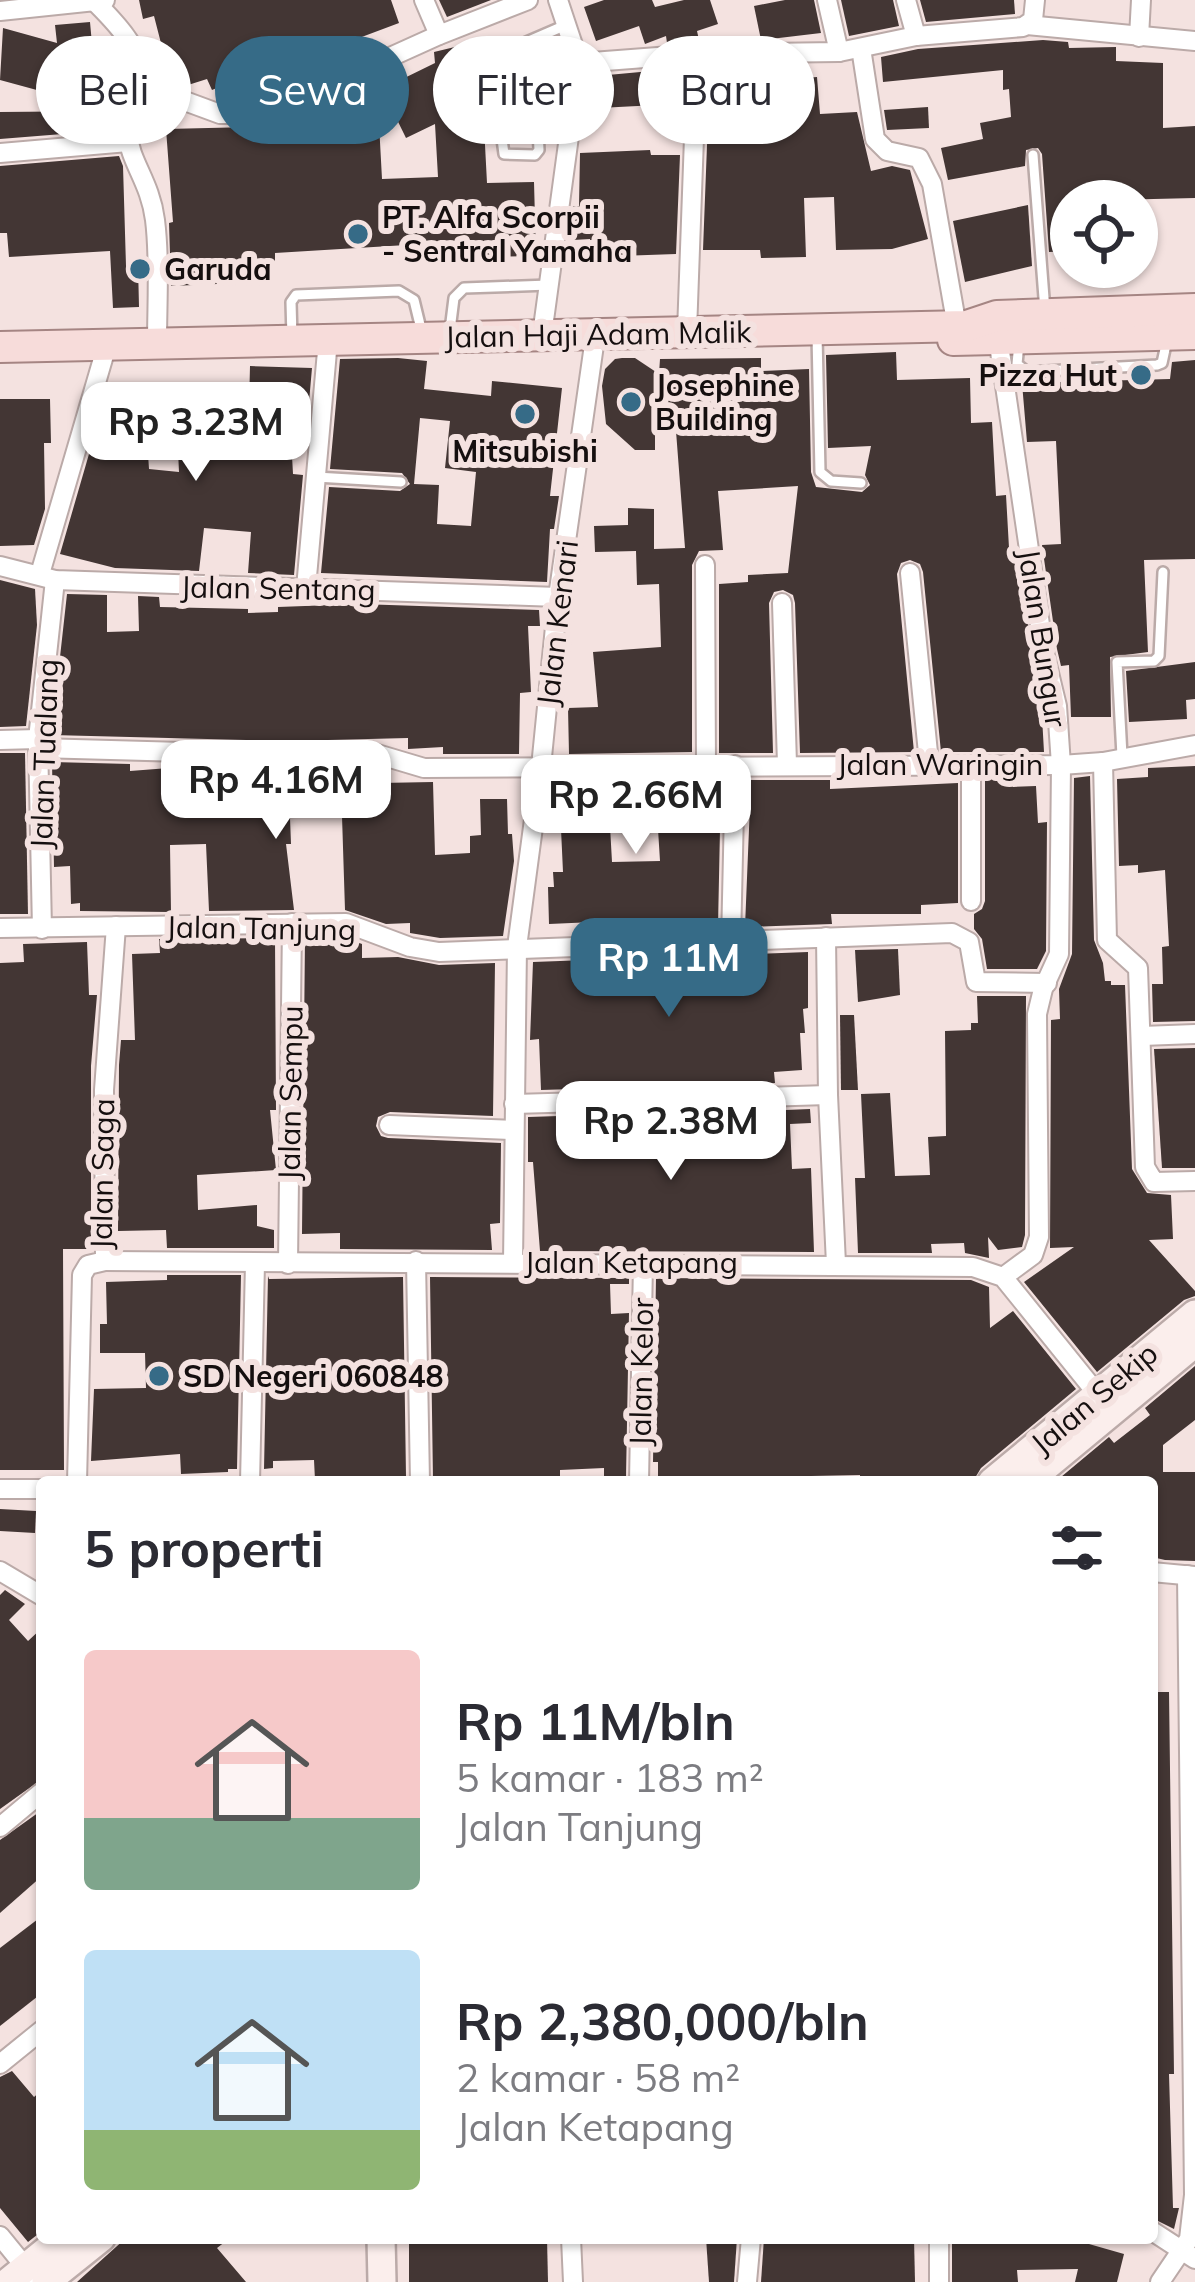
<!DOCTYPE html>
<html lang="id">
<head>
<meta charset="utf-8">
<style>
  body { margin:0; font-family:Mulish,sans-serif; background:#f2f2f3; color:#2b2b33; height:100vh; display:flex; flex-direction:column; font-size:45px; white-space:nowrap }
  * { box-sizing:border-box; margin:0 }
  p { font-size:39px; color:#7c7c81 }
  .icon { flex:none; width:66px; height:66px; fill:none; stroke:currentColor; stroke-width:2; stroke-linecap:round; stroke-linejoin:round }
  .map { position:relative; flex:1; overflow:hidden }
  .details { position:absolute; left:36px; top:1476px; width:1122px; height:768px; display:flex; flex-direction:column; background:#fff; border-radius:12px; box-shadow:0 3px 9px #0004 }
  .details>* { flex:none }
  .hud { position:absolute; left:36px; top:36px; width:1125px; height:108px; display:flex; gap:24px }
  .buttons { position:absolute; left:1050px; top:180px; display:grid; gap:24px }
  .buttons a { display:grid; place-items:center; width:108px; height:108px; border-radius:50%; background:#fff; box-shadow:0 3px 9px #0004; font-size:60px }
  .price { position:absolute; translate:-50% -102px; padding:0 27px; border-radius:24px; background:#fff; color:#222; font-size:39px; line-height:78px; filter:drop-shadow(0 3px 6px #0008) }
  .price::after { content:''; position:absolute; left:50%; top:72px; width:36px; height:27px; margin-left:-18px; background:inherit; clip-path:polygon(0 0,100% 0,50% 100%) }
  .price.selected { background:#366b87; color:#fff }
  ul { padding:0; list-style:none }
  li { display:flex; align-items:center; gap:36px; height:300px; padding:0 48px }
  li span { display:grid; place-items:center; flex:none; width:336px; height:240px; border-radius:12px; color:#555 }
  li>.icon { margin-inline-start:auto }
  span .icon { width:144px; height:144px; fill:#fffc; stroke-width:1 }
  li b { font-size:51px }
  h2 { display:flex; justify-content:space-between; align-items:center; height:144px; padding:0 48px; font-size:51px }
  .pill { padding:0 42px; border-radius:54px; background:#fff; box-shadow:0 3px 9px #0004; font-size:42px; line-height:108px }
  .pill.selected { background:#366b87; color:#fff }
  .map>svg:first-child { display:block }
  .building { fill:#433634; fill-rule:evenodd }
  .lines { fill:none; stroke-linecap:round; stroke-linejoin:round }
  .lane-casing { stroke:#bbaaa8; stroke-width:14 }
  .street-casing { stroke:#bbaaa8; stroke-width:22 }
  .secondary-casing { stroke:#bbaaa8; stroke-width:32 }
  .primary-casing { stroke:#a58583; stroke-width:34 }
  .lane { stroke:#fff; stroke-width:9 }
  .street { stroke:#fff; stroke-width:18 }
  .secondary { stroke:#fbeeec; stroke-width:27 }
  .primary { stroke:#f7dcda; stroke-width:30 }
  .poi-dot { fill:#366b87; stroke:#f4e2e0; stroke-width:4.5 }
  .labels { text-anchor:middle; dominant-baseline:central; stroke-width:12; stroke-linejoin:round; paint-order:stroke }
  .poi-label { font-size:30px; font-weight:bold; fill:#150f0f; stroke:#f4e2e0; text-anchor:start }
  .street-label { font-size:30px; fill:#150f0f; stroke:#f4e2e0 }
</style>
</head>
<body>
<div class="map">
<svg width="1195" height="2282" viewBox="0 0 1195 2282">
  <rect width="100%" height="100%" fill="#f4e2e0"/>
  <!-- building -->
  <g class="building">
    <path d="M139,0h252l8,23 -40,15 4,10 -46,17 3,9 -21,9 -12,4 -3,-8 -26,10 -5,-13h-8l-33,14 -5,-11 -19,6 -2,-6 -12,3 -18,-6 -4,-21 11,-4 -9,-35 -11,3z"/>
    <path d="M439,0h52l-44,17z"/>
    <path d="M604,0h48l3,7 29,-7h26l8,24 -21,7 2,9 -32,3 -1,-7 -21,8 -6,-18 -43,15 -12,-34z"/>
    <path d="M785,0h29l7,33 -60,7 -7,-34z"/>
    <path d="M841,0h52l6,26 -50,10z"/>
    <path d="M920,0h94l1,14 -89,8z"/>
    <path d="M90,22l2,22 11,-2 4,23 17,-3 5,14 -4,17 -11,2 4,16 -3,13 -16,3 1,4 -100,8v-27l114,-1 -114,-31 3,-52 54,15 -2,-18z"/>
    <path d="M1043,40l25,2 1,6 47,-1v14l47,2v65l32,-2v72l-124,3v50l-22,1 -7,-98 -4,-6 -12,2 -1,16 -77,14 -7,-32 42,-9 -3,-16 31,-6 -2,-28 -6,1v-20l-120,12 -2,-25 37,-8z"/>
    <path d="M459,46l5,62 19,-1 4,76 47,-1 2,74 -64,1v-16l-197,12v10l-59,3 1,18 -46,2 -2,-63 4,-1 -7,-93 85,-2 76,-27 2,7 49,-2 4,74 56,-2 -3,-53 -29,14 -24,-49 53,-26 -1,-11z"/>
    <path d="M561,51l3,22 -15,6 14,-1 -5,38h-10l-2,-22 -51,6 -3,-26 52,-7 -2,-14z"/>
    <path d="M782,66l-2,14 37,-3 3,37 37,-2 14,59 21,-5 18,4 18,69 -36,10 -56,1 -2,-53 -30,1 2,59 -45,1 -1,-8h-57l7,-183z"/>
    <path d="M673,69h10l-1,17 -26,2 1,17 -58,3 -2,-32z"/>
    <path d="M928,107l1,21 -42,2 -3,-20z"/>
    <path d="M650,150l1,5h29l-4,99 -85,3 -1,-18 -17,1 -1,-26 1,-8h6l1,-53z"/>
    <path d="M119,156l4,10 3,100 12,-1 1,42 -26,1 -3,-57 -101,6 -2,-24h-7v-67z"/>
    <path d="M1028,205l4,61 -67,16 -12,-61z"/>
    <path d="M896,352l1,28 73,-2 1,45 21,-1 4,74 10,-1 3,53h6l26,151 3,53h-103l-18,-180 -3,-8 -10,-4 -9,3 -4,11 17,178 -114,1 -5,-150 -2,-8 -10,-5 -9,2 -5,11 4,150h-54v-169l29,-2v-7l40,-2 10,-87 -80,5 5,59 -24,1 -7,14v187l-123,2 -1,-46 30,-1 -5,-55 68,-5 -2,-63 -22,1 -1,-34 -41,1 -1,-26 34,-1v-17l26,1v40l31,-1 -10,-130 -20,1v31h-20l-29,-26 -4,-38 3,-17 10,-10 7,-1h13l24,16 1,-15 101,-1v13l48,-2 2,103 5,15 46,5 8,-7 -5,-10 6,-29 -43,2 -2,-93z"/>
    <path d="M398,358l29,3 -3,28 67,7 1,-15 70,7 -12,108h9l-5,33h-4l-3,53 -226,-9 8,-86 71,4 10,-7 -8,-11 -72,-4 10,-110zM420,418l30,3 -5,47 31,4 -5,54 -34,-2 2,-39 -25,-1z"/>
    <path d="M1195,360v199l-51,1 4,92 -38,5 1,60h-40l-2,-52 -8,1 -4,-17 -15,-104 19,-1 -5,-103 -29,1 -5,-59 148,-4 2,-17z"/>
    <path d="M250,366l62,2 -3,34 -20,-1 4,73 10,1 -9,100 -46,-2 3,-41 -47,-4 -5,43 -84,-3 -55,-14 29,-100 12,3v-44l44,-3 4,59 30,3 -3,-66 73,1z"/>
    <path d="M0,399h50l1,44h-7l1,66 -11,36 -34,1z"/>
    <path d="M0,580l35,9 2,36 -11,101 -26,1z"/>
    <path d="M67,594l40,1v37l32,-1 -1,-35 21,1 1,10 88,2v4l30,-1v-5l81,-3 180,6 1,16h-12l3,66 -11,1 -1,61h-76v-7l-35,2v-11l-120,3 -236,-6 5,-45h6l-3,-33z"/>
    <path d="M1195,662v37l-9,1 1,19 -58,3 -3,-51z"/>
    <path d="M0,753h25l3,161h-28z"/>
    <path d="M52,762l78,2v7l65,-5 179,1 6,2v14l53,-1 2,73 35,-2v-17l11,-1 -1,-36h27l1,35h4l2,27 -11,75 -63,2 -30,-5v-10l-24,1 -41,-14 -3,-94 -52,2 1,26h-5l8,66 -85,1 -3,-67 -36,1 1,67 -91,-1v-8l-9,1 -1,-38 -16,1z"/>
    <path d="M1195,766v255l-42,1 -1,-38h11l-1,-37 7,-1 -4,-76 -27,3v-8l-19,1 -2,-87 31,-2v-9z"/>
    <path d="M1090,776l4,164 9,23 2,18h6v4h14l7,184 15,24 24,2 2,44 -24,1 46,51v5l-11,4 -87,72 -73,-90 50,-35 -24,1 1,-228 9,-1 -1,-30 13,-35 2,-176z"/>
    <path d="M985,779h27l1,8 23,-1 2,37 9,-1 -1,129 -9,18h-50l-5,-30 -8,-10v-15l8,-5 3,-8z"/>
    <path d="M668,780l1,29 35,-2 -1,-27h18l-3,146 -124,7v-11l-45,2 -1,-37h6l-1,-15h10l-2,-43 -8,1v-47zM646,824l1,5h11l2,32 -48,1 -2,-36z"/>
    <path d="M751,780h79v9l128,-6v120l-37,2v9h-90l1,10 -87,3z"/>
    <path d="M275,938l1,172h-6l6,60 -79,5 1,35 59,-5v21l17,4v18h-107l-1,-18 -48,1 1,-166 2,-25h14l-3,-86 28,-1 -1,-14z"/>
    <path d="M305,938h41l16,6v14l36,-1 41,8 56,-2 -2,153 -103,-4 -12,5 -2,9 5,10 7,2 113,5 -1,80 -10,1 2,26 -152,-1v-16l-38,1z"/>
    <path d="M87,942l2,53h8l-6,71v183h-28l1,221h-64v-507l24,-1 -1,-18z"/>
    <path d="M898,949l2,46 -42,7 -3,-52z"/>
    <path d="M808,952v56l-5,1 2,24h-5l2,37 -28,2 1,11 -234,7 -2,-51 -9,1 3,-78z"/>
    <path d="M977,996h49l-1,239 -3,12 -24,3 -10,-13 1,21 -24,-5 -1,-10 -33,1 1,9h-74l-3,-75h10l-4,-84 29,-1 5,83 35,-1 -2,-38 18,-1 -1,-105 26,-1v-7h7z"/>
    <path d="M840,1015h14l4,75h-17z"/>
    <path d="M1195,1048v120h-33l-8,-119z"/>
    <path d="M810,1109l1,14 -21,1 2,45 19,-1 3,84 -274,-1 -7,-89h-5v-45l63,-2v3z"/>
    <path d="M167,1275h74l-4,194h-9v3l-47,2 -1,-20 -89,7 3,-72 52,-1 -1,-35h-45v-29h7l-1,-42 61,-2z"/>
    <path d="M268,1276l1,3 134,-2 3,200 -91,3 -1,-20 -41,1v7l-9,1z"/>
    <path d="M430,1277l199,1v6h-19l1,30 18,-1 -3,164h-22v-9l-44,2v7l-127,3z"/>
    <path d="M656,1278l315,2 18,7 1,41 23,-17 63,78 -95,79 -6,10 -115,3v-6l-202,4v-17h-5z"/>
    <path d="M1195,1366v54l-32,25v27h32v89l-30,-1 -13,-3v-75h-97l54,-45 5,6 36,-28 -5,-7z"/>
    <path d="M0,1509l36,2 -1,22 -35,-2z"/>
    <path d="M5,1590l20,14 -16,16 19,21 14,-13v151l-42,30v-214z"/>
    <path d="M1152,1692h17l5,382h-5l4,134h6l-5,21 -22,-11z"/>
    <path d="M42,1810v66l-42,37v-73z"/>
    <path d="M42,1916v77l-42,33v-78z"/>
    <path d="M12,2071l22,26 8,-7v141l-14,11 -28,-34v-131z"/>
    <path d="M126,2238h104l-13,10 29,34h-169z"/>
    <path d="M409,2238h138l1,44h-139z"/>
    <path d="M706,2238h31l-3,44h-25z"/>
    <path d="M764,2238h150l1,44h-154z"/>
    <path d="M952,2238h116l56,16 -7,28h-42l3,-13 -61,1 1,12h-66z"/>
  </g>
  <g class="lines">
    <!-- lane casing -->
    <g class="lane-casing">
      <g id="lane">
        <path d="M501,53l65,-28"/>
        <path d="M538,130l1,20 -4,5 -31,-1 -2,-15 8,-8c21,-1 41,-2 62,-1"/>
        <path d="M1033,155l12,156"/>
        <path d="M450,330l4,-32 10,-10 85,-3"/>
        <path d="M817,335l3,137 11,9 30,2"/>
        <path d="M292,338l-1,-36 5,-7 103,-4 15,9 8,33"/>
        <path d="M1019,343l-2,21 10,8 130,-7 5,-2 5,-23"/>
        <path d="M316,477l85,5"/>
        <path d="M1122,756l-5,-94 37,-1 5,-5 4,-84"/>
      </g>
    </g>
    <!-- street casing -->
    <g class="street-casing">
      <g id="street">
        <path d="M424,0l15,35"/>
        <path d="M827,0l12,52"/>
        <path d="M906,0l10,36"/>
        <path d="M97,4c25,25 44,46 47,82l76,28h28l56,-18 135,-61 89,-35"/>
        <path d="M0,11l105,-11"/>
        <path d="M1027,25l168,16"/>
        <path d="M1139,37l2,-37"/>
        <path d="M861,48l14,91 12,12 32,7 13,26 25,143"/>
        <path d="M579,63l118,-9 142,-2 77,-16 107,-9 10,-7 2,-20"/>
        <path d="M144,86c-39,60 4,77 11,134 5,40 2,83 2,124"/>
        <path d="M0,153l128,-11"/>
        <path d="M997,331l47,321 13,54 4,59 -2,189 -16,35 -6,25 2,223 -6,18 -30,22"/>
        <path d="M687,332l10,-278"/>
        <path d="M542,335l37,-272 -21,-63"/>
        <path d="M705,565l1,201"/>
        <path d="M0,566l55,14 503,17"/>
        <path d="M910,573l19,190"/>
        <path d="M40,574l67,-229"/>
        <path d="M306,588l22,-248"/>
        <path d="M782,603l5,161"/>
        <path d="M0,740l38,-1"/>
        <path d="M38,748l250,7 65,-3 24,2 47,14 637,-3 42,-3 92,-17"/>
        <path d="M1103,762l4,178 31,28 7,199 9,15 41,-1"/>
        <path d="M971,765v136"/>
        <path d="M0,928l346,-5 64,24 29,5 513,-19 17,9 7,40 71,1"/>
        <path d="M42,929l-4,-190 17,-159"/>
        <path d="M826,937l2,158 8,169"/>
        <path d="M731,943l4,-178"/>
        <path d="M1142,1036l53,-2"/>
        <path d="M514,1104l314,-9"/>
        <path d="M389,1125l124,5"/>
        <path d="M105,1261l868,6 30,10 96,119"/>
        <path d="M416,1261l4,221"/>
        <path d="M513,1262l4,-315 24,-180 17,-170 36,-252"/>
        <path d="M288,1264l4,-341"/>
        <path d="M77,1482l5,-207 6,-10 17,-4 -1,-171 12,-164"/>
        <path d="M250,1482l5,-219"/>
        <path d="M639,1482l4,-219"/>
        <path d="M0,1489h42"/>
        <path d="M0,1571l42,25"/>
        <path d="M1152,1572l43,4"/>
        <path d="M0,1827l42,-35"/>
        <path d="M0,2064l42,-34"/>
        <path d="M1152,2231l43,28"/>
        <path d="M0,2236l31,38"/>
        <path d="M571,2238l2,44"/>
        <path d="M939,2238v44"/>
        <path d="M747,2282l4,-44"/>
        <path d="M1160,2282l29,-43 5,-44 -7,-620"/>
      </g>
    </g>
    <!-- secondary casing -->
    <g class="secondary-casing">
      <g id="secondary">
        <path d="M992,1482l203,-168"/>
        <path d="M1027,1482l168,-139"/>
        <path d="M381,2238l1,44"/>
        <path d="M8,2282l54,-44"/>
        <path d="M46,2282l55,-44"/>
      </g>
    </g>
    <!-- primary casing -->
    <g class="primary-casing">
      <g id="primary">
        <path d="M953,340l242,-6"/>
        <path d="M0,347l967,-21 30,-10 198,-7"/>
      </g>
    </g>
    <!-- lane -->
    <use href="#lane" class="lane"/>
    <!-- street -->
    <use href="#street" class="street"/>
    <!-- secondary -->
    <use href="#secondary" class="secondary"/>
    <!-- primary -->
    <use href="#primary" class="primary"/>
  </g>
  <!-- markers -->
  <g class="poi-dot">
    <circle cx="358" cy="234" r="12"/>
    <circle cx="140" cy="269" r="12"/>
    <circle cx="1141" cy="375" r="12"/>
    <circle cx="631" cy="402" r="12"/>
    <circle cx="525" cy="414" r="12"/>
    <circle cx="159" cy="1376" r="12"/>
  </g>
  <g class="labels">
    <!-- poi labels -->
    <g class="poi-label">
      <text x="382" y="217">PT. Alfa Scorpii<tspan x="382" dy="34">- Sentral Yamaha</tspan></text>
      <text x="164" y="269">Garuda</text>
      <text x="1117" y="375" text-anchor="end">Pizza Hut</text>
      <text x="655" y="385">Josephine<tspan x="655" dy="34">Building</tspan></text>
      <text x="525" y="451" text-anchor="middle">Mitsubishi</text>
      <text x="183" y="1376">SD Negeri 060848</text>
    </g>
    <!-- street labels -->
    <g class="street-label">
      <text transform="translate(598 334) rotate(-1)">Jalan Haji Adam Malik</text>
      <text transform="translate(278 588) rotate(1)">Jalan Sentang</text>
      <text transform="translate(557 623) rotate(-83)">Jalan Kenari</text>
      <text transform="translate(1043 638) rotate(81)">Jalan Bungur</text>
      <text transform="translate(44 754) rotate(-88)">Jalan Tualang</text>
      <text x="940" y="764">Jalan Waringin</text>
      <text transform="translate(261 928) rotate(1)">Jalan Tanjung</text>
      <text transform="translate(290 1093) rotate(-89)">Jalan Sempu</text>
      <text transform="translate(102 1174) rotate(-89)">Jalan Saga</text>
      <text x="631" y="1262">Jalan Ketapang</text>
      <text transform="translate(641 1372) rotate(-89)">Jalan Kelor</text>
      <text transform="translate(1094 1398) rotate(-40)">Jalan Sekip</text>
    </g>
  </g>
</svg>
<div class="buttons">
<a><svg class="icon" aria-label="locate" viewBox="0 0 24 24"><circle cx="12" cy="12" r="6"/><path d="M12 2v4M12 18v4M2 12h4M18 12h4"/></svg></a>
</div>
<b class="price" style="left:196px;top:484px">Rp 3.23M</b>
<b class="price" style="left:276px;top:842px">Rp 4.16M</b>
<b class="price" style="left:636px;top:857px">Rp 2.66M</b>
<b class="price selected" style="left:669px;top:1020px">Rp 11M</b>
<b class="price" style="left:671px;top:1183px">Rp 2.38M</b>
<div class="hud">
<a class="pill">Beli</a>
<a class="pill selected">Sewa</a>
<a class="pill">Filter</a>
<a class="pill">Baru</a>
</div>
<section class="details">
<h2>5 properti<svg class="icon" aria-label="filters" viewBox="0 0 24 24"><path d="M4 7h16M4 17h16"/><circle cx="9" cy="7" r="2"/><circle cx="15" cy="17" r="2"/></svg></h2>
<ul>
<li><span style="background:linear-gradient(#f6c9c9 70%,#7fa58c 0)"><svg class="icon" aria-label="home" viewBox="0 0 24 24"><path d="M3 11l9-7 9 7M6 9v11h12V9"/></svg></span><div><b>Rp 11M/bln</b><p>5 kamar · 183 m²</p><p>Jalan Tanjung</p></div></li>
<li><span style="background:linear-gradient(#bfe0f5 75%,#8fb573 0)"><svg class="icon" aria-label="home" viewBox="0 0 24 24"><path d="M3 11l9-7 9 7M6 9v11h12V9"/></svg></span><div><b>Rp 2,380,000/bln</b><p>2 kamar · 58 m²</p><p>Jalan Ketapang</p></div></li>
</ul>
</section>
</div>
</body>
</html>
